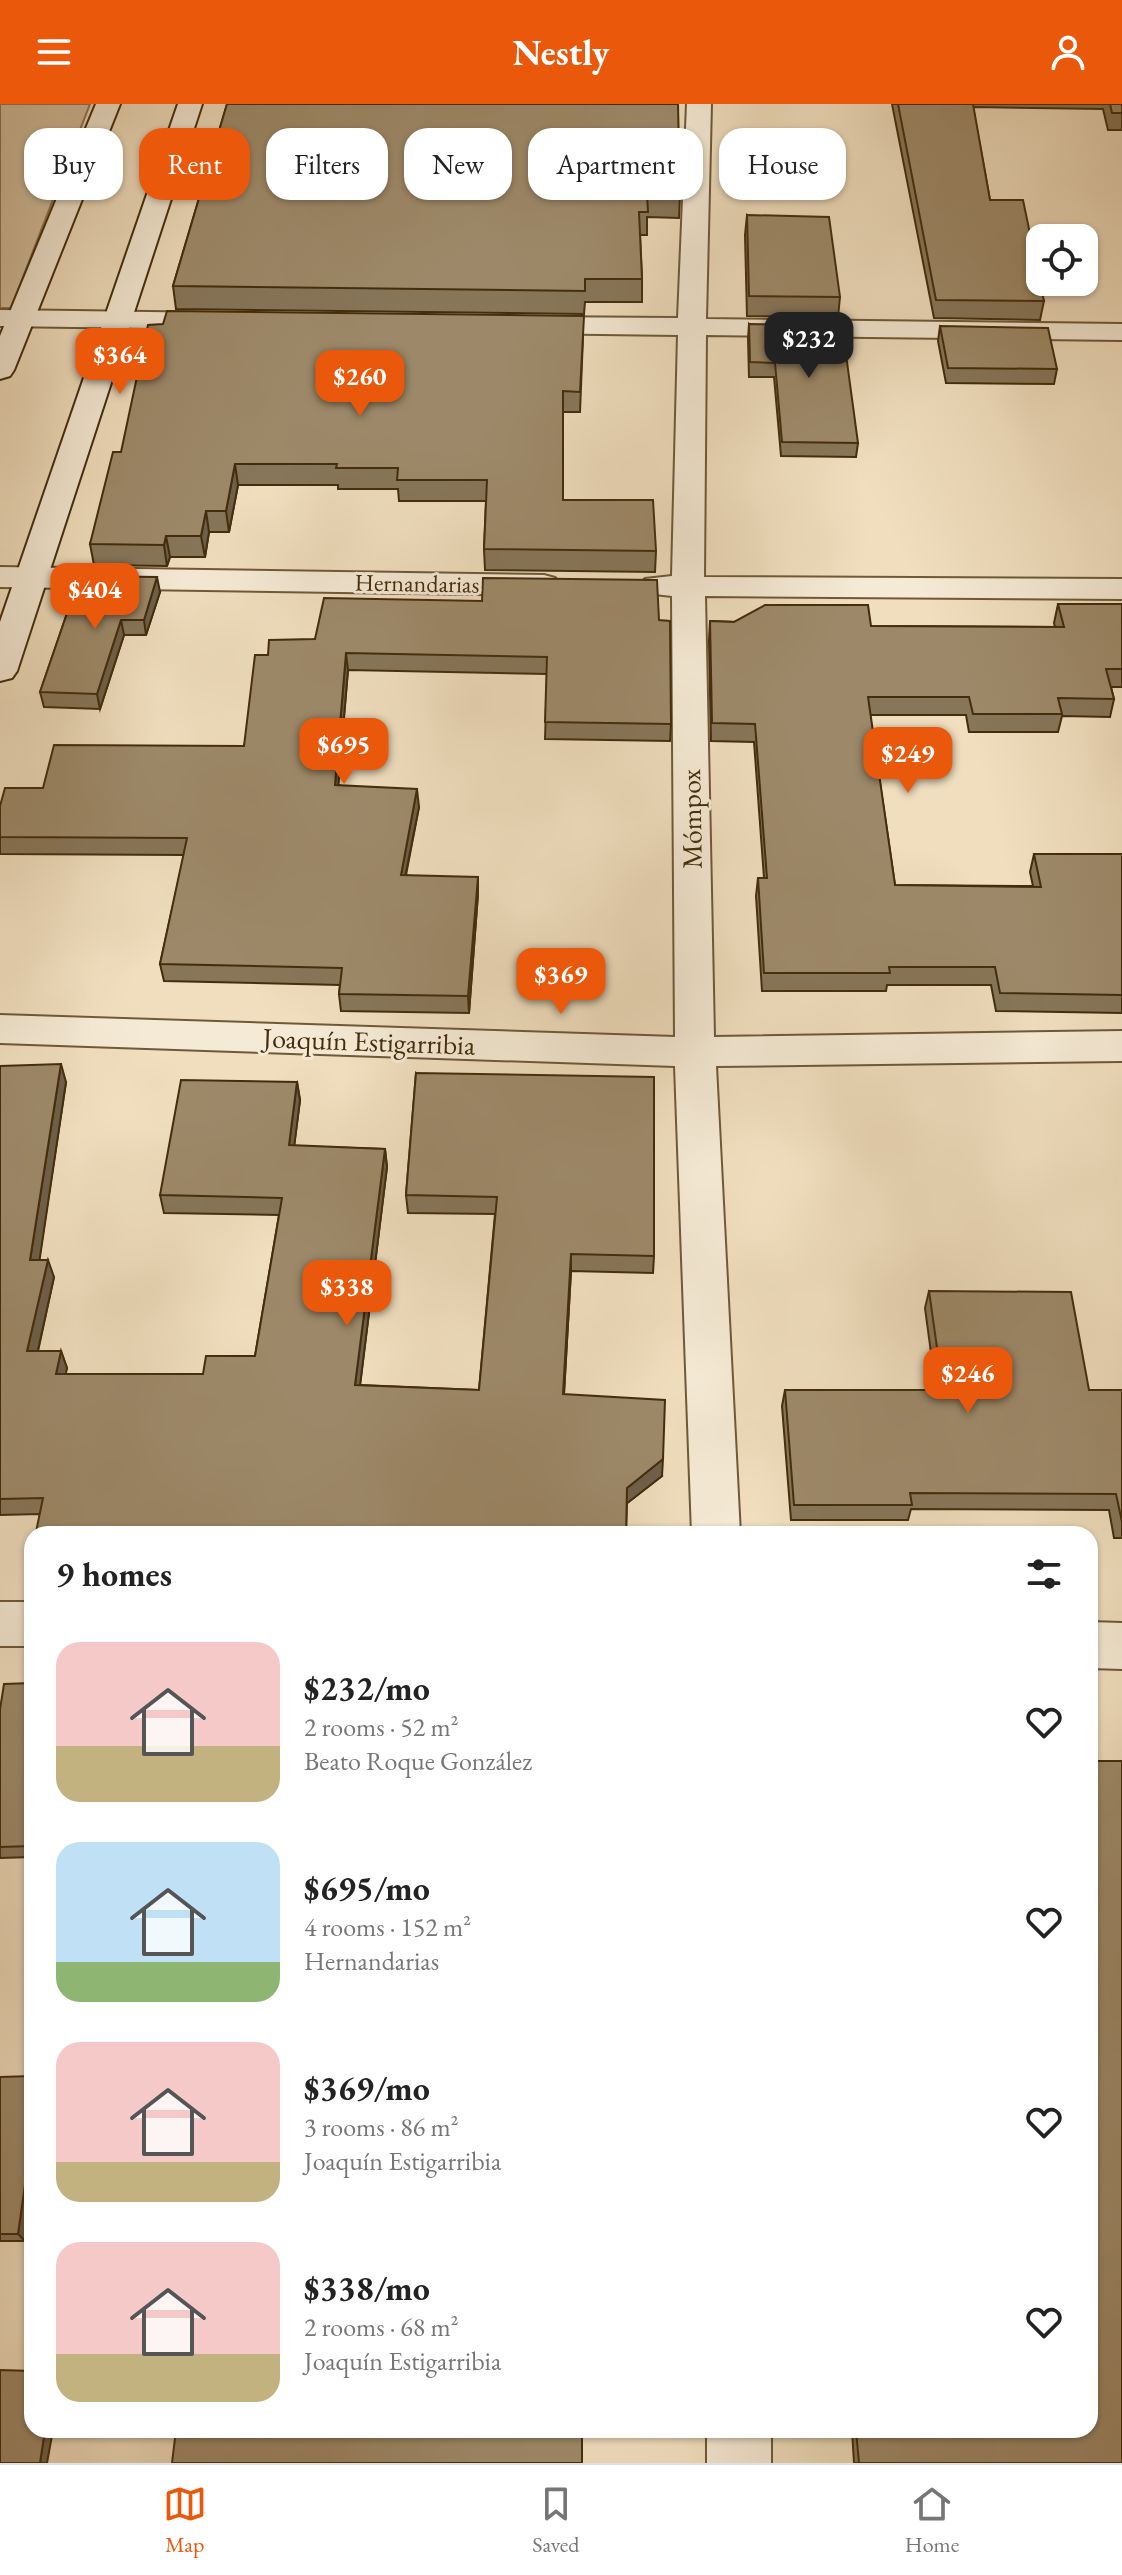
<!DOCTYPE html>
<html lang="en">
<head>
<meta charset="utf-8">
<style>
  body { margin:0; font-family:"EB Garamond",serif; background:#f6f6f6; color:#222; height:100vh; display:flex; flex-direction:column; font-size:30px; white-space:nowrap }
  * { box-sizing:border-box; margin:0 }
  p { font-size:26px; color:#767676 }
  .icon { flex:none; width:44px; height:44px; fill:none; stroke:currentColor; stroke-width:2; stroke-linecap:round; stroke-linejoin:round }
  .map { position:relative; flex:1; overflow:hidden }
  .panel { position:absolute; left:24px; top:1422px; width:1074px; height:912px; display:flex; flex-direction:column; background:#fff; border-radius:24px; box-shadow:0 2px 6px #0004 }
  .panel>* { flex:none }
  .top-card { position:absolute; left:24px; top:24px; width:1074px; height:72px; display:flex; gap:16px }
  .tools { position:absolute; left:1026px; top:120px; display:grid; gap:16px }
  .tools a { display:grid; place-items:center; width:72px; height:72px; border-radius:16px; background:#fff; box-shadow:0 2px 6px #0004; font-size:40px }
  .price { position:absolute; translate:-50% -68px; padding:0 18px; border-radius:16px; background:#ea580c; color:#fff; font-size:26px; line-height:52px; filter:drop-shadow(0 2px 4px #0008) }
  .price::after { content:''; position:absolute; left:50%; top:48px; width:24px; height:18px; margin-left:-12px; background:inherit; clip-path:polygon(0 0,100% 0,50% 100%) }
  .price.current { background:#222; color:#fff }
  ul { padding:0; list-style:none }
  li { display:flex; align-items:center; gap:24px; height:200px; padding:0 32px }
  li span { display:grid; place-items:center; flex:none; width:224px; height:160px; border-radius:24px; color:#555 }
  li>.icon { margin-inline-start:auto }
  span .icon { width:96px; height:96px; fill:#fffc; stroke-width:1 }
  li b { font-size:34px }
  h2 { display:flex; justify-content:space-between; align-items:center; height:96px; padding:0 32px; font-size:34px }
  .chip { padding:0 28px; border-radius:24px; background:#fff; box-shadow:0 2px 6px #0004; font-size:28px; line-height:72px }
  .chip.current { background:#ea580c; color:#fff }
  header { display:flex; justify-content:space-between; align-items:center; height:104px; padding:0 32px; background:#ea580c; color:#fff; font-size:36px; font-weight:700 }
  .menu { display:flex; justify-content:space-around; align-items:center; height:112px; border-top:2px solid #e0e0e0; background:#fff; font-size:22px; color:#767676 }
  .menu a { display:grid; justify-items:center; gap:4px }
  .menu .current { color:#ea580c }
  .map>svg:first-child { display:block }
  .green { fill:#d3c0a0; stroke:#8b7656; stroke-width:2 }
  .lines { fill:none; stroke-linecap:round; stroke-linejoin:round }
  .street-casing { stroke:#6e5938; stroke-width:4 }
  .secondary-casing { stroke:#432d0c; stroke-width:4 }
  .street { fill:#f5ead5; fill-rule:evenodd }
  .secondary { fill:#f5ead5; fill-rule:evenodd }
  .wall { fill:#87765a; stroke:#432d0c; stroke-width:2 }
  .shaded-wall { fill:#6e604a; stroke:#432d0c; stroke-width:2 }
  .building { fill:#9d8969; stroke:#432d0c; stroke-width:2 }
  .labels { text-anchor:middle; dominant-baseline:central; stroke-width:6; stroke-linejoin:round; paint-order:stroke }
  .far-street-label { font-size:24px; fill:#432d0c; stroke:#f5ead5 }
  .street-label { font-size:28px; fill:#432d0c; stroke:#f5ead5 }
</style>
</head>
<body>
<header><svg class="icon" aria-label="menu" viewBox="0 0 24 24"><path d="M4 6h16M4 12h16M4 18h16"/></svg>Nestly<svg class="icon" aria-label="person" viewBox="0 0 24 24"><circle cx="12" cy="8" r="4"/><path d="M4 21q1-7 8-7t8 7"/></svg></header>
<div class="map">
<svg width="1122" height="2359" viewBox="0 0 1122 2359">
  <rect width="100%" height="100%" fill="#f0debe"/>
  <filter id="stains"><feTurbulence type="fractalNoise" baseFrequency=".0025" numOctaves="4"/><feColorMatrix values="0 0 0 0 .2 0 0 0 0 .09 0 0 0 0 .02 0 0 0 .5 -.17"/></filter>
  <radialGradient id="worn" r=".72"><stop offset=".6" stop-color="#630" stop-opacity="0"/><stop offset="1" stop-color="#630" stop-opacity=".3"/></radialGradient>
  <!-- green -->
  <path class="green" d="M0,0h90l-79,204h-11z"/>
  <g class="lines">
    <!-- street casing -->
    <g class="street-casing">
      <g id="street">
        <path d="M687,0h24l-5,215 416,5v16l-416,-5 -2,242 418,2v20l-417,-3 9,441 408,-6v30l-406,5 24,468h-48l-17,-468 -675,-23v-28l675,22 -3,-441 -27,-3 -5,-7 5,-7 27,-3 6,-241 -156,-2 -10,-2 -4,-6 4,-6 10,-2 156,1z"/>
        <path d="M0,206l222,3 10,2 4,6 -4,6 -10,2 -222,-3z"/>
        <path d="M0,463l544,8 11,3 5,7 -5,7 -11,3 -544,-8z"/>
        <rect x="0" y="1498" width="32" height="44"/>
        <path d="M1090,1518l32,1v46l-32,-1z"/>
        <rect x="707" y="2326" width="64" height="33"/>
      </g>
    </g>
    <!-- secondary casing -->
    <g class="secondary-casing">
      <g id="secondary">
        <path d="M96,0h24l-106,266 -4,6 -10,3v-43z"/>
        <path d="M178,0h24l-185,567 -5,7 -12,3v-59z"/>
      </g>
    </g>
    <!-- street -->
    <use href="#street" class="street"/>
    <!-- secondary -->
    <use href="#secondary" class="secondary"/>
  </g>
  <!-- wall -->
  <g class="wall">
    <path d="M227,0l453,91 -1,23 -32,-1v18h-7l2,44v23h-57l-1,12 -408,-5 -3,-23z"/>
    <path d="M892,0h230v26h-14l-5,-21 -130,-2 17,93 54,101 -4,19 -106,-2z"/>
    <path d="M747,111l93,82 -2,20 -91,-1 -2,-81z"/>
    <path d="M749,220l109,119 -2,14 -75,-1 -7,-79h-25l-1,-39z"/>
    <path d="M940,222l117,43 -3,15 -108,-1 -8,-42z"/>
    <path d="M583,233l-3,75h-17v88l93,51 -1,21 -170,-2 -1,-21 2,-48h-87l-1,-12h-60v-4h-100l-9,47h-20l-4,25h-35l-3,9 -73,-1 -4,-21 31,-92z"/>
    <path d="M160,488l-14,43h-22l-24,74 -56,-2 -4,-15 34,-99z"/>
    <path d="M1058,500h64v83h-11l3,12 -4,18 -48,-1 -4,16h-89l-3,-17h-96l25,170 138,1 -3,-14 4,-18h88v159l-126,-2 -5,-26h-104l-1,6h-124l-6,-95 2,-18h6l-10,-136 -43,-1 -2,-101 1,-19 161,5 184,1 -1,-4z"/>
    <path d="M659,516l12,104 -1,17 -125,-2 2,-65 -199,-4 -10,115 81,22 -13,68 72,19 -9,119 -128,-2 -2,-17 1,-9 -176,-4 -4,-17 24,-109 -184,-1v-48l43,-18 201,-42 24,-91 47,-16z"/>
    <path d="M0,962l66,16 -27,178 15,17 -16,74h23l6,17 -2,6h138l52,-18 24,-141 -115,-2 -4,-18 137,-113 3,18 -6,46 91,3 2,18 -27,218 119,5 16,-176 -87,-1 -2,-18 10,-122 238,183 -1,17 -82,-2 -7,123 98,82 -35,27 -1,31h-589l3,-20 -40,1z"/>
    <path d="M929,1187l160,99h33v148h-8l-5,-28 -198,-1 -3,11h-117l-9,-114 3,-16h151l-11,-82z"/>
    <path d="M32,1579v174l-32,1v-149z"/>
    <path d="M0,1973l25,164h-25z"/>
    <path d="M852,2326h238l32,33h-268z"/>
  </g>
  <!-- shaded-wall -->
  <g class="shaded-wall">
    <path d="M235,360l3,21 -9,47 -3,-21z"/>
    <path d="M206,407l3,21 -4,25 -4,-21z"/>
    <path d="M166,432l4,21 -3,9 -3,-21z"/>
    <path d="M157,473l3,15 -14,43 -2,-15z"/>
    <path d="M121,516l3,15 -24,74 -3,-15z"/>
    <path d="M346,549l2,17 -11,132 -2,-17z"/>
    <path d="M417,685l2,18 -17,85 -1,-17z"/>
    <path d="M478,773v17l-9,119 -1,-17z"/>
    <path d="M61,960l5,18 -29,195 -7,-17z"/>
    <path d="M297,978l3,18 -8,64 -3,-19z"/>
    <path d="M385,1045l2,18 -29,235 -3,-17z"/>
    <path d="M571,1150v17l-8,140v-17z"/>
    <path d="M48,1156l6,17 -20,91 -7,-17z"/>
    <path d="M61,1247l6,17 -5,23 -6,-17z"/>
    <path d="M663,1355l-1,17 -36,28 1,-16z"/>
    <path d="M32,2032v54l-7,51 -7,-7z"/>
    <path d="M45,2326h8l-6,33h-7z"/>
  </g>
  <!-- building -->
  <g class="building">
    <path d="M227,0h451l2,91h-33l1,17h-9l3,67h-57v12l-412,-5z"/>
    <path d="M898,0h75l17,96h33l21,101 -108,-1z"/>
    <path d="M1110,0h12v9h-10z"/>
    <path d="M747,111l82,2 11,80 -91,-1z"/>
    <path d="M167,207l417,5 -4,76 -17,-1v109h90l3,51 -172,-2 3,-69h-90l1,-12h-62l1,-4h-102l-9,47h-20l-5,25h-35l-2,9 -74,-1 23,-92h8l27,-127 15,-1z"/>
    <path d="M749,220l93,1 16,118 -76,-1 -7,-79 -25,-1z"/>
    <path d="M940,222l108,2 9,41 -109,-1z"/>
    <path d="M85,472l72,1 -13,43h-23l-24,74 -57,-2 34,-99 6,1z"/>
    <path d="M483,474l174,2 2,40 11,1 1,103 -126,-2 2,-65 -201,-4 -11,132 82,4 -16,86 77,2 -10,119 -129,-2 3,-26 -182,-4 27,-126 -187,-1v-31l5,-18h38l11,-43 190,1 11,-91h13l1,-15 46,-1 9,-41 158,3z"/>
    <path d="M1058,500h64v65h-16l8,30 -56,-1 4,16h-89l-4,-17h-101l27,188 146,2 -7,-33h88v141l-122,-2 -5,-26h-106l1,6h-126l-6,-95h9l-12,-154 -43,-1 -2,-102 24,1 31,-17h103l3,21 193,1z"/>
    <path d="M61,960l-31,196h18l-21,91h34l-5,23h147l3,-18h49l27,-158 -122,-3 21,-115 116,2 -8,63 96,4 -30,236 124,5 18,-193 -91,-2 10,-122 238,4v179l-83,-2 -8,140 102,6 -2,59 -36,29 -1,46h-448l-142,-2 7,-34 -43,1v-433z"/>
    <path d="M929,1187l142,1 18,98h33v132l-6,-28 -206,-1 2,12h-118l-9,-115h158z"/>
    <path d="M32,1579v163l-32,1v-138l4,-25z"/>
    <path d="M1090,1657h32v702h-263l-3,-33h234z"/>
    <path d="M32,1972v60l-14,98h-18v-157z"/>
    <path d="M0,2266l32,1v59h13l-5,33h-40z"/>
    <path d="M176,2326h406v33h-410z"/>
  </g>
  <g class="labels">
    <!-- far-street labels -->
    <g class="far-street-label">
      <text transform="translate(417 479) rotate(1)">Hernandarias</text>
    </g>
    <!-- street labels -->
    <g class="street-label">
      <text transform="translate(691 715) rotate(-91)">Mómpox</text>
      <text transform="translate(369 937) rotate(2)">Joaquín Estigarribia</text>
    </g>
  </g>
  <rect width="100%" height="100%" filter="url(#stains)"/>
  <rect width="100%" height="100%" fill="url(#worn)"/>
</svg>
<div class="tools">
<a><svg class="icon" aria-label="locate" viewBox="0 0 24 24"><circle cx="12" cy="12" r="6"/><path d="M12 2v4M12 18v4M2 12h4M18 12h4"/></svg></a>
</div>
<b class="price current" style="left:809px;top:276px">$232</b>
<b class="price" style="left:120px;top:292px">$364</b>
<b class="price" style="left:360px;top:314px">$260</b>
<b class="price" style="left:95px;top:527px">$404</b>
<b class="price" style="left:344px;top:682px">$695</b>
<b class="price" style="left:908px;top:691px">$249</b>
<b class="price" style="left:561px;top:912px">$369</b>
<b class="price" style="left:347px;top:1224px">$338</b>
<b class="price" style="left:968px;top:1311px">$246</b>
<div class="top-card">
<a class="chip">Buy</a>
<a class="chip current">Rent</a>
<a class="chip">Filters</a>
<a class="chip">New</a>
<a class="chip">Apartment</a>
<a class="chip">House</a>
</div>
<section class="panel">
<h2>9 homes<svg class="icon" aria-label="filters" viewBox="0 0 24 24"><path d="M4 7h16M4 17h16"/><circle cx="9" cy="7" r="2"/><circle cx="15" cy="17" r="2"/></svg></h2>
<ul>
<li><span style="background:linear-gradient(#f6c9c9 65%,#c2b280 0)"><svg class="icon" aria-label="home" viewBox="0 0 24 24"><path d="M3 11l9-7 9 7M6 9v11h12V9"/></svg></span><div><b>$232/mo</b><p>2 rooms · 52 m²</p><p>Beato Roque González</p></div><svg class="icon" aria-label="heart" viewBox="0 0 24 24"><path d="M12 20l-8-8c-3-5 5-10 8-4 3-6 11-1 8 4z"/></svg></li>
<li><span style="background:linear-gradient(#bfe0f5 75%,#8fb573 0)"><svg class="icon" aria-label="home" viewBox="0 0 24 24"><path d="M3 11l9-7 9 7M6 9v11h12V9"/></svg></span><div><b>$695/mo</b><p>4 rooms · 152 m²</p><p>Hernandarias</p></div><svg class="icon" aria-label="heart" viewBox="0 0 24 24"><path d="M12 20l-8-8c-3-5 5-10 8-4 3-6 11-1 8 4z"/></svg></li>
<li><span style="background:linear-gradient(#f6c9c9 75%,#c2b280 0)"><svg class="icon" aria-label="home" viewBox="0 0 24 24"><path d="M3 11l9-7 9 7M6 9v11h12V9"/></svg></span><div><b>$369/mo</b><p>3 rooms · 86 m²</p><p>Joaquín Estigarribia</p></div><svg class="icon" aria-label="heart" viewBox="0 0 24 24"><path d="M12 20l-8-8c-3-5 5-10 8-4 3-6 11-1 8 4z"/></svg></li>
<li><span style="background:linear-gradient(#f6c9c9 70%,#c2b280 0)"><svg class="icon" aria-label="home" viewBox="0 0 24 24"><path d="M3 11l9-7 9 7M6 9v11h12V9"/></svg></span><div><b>$338/mo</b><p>2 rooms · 68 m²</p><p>Joaquín Estigarribia</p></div><svg class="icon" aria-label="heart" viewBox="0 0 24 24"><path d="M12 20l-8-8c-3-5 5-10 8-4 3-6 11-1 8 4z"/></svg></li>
</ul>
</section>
</div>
<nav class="menu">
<a class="current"><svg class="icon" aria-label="map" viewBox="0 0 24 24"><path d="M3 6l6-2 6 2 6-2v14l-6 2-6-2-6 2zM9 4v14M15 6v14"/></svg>Map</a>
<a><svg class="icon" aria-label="saved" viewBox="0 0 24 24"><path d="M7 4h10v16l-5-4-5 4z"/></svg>Saved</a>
<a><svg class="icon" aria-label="home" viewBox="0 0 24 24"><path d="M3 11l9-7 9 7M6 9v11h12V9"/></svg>Home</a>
</nav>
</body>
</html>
